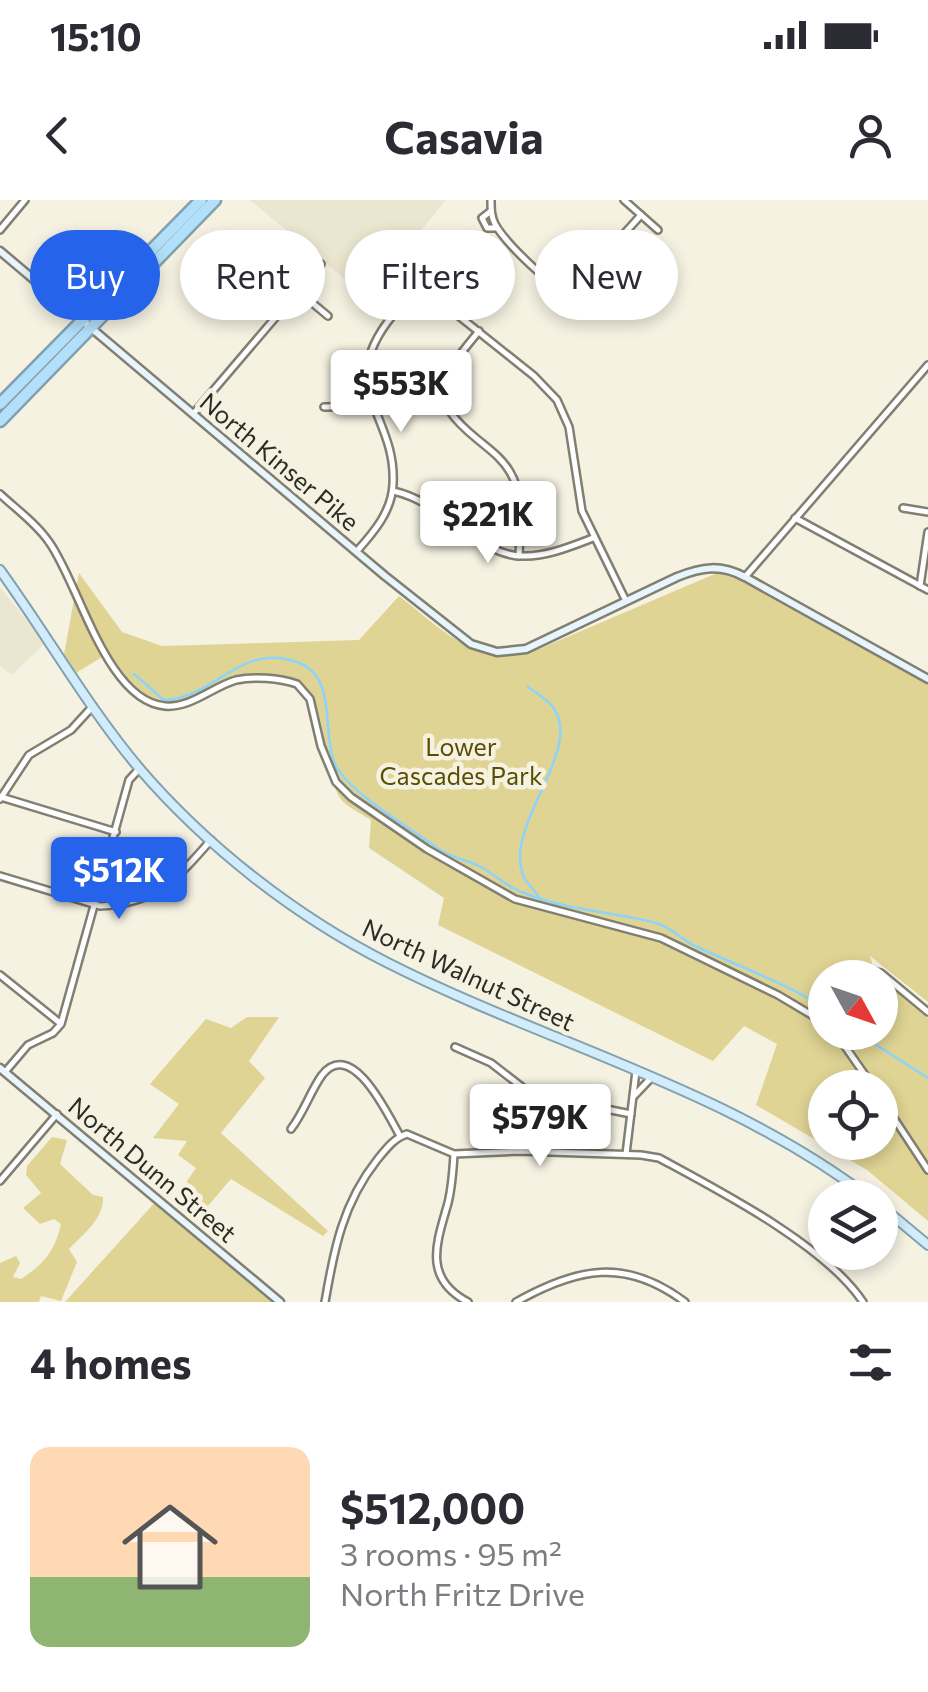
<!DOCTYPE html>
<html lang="en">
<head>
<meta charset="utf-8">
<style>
  body { margin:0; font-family:Commissioner,sans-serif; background:#f7f7f7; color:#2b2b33; height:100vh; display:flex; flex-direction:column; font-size:38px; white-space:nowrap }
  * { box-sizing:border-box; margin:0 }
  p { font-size:32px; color:#7c7c81 }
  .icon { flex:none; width:55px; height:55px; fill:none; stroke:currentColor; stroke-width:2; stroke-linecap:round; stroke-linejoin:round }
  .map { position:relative; height:1102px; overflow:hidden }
  .sheet { display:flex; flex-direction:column; background:#fff; flex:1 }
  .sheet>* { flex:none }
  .top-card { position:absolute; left:30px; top:30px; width:870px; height:90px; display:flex; gap:20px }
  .needle { width:65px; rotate:130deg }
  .tools { position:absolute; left:808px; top:760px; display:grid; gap:20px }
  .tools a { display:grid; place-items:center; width:90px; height:90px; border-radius:50%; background:#fff; box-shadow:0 5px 15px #0003; font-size:50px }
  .price { position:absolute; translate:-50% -85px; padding:0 22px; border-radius:10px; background:#fff; color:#222; font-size:32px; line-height:65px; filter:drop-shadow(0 2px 5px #0008) }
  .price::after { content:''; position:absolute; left:50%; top:60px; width:30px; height:22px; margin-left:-15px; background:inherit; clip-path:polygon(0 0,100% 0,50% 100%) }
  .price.current { background:#2563eb; color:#fff }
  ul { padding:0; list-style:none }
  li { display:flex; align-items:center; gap:30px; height:250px; padding:0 30px }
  li span { display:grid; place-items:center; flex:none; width:280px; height:200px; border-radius:20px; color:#555 }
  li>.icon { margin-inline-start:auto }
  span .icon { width:120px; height:120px; fill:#fffc; stroke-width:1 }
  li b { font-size:42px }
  h2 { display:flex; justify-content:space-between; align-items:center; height:120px; padding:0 30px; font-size:42px }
  .pill { padding:0 35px; border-radius:45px; background:#fff; box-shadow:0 5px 15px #0003; font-size:35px; line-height:90px }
  .pill.current { background:#2563eb; color:#fff }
  .status { display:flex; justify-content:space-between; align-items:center; height:70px; padding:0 50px; background:#fff; direction:ltr }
  .status svg { height:28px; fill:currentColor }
  header { display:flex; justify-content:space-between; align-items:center; height:130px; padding:0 30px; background:#fff; font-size:45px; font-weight:700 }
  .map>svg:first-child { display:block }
  .built { fill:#eae6cf }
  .green { fill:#dfd494; fill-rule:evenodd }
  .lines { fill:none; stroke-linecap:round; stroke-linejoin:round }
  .stream { stroke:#8cd4fc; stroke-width:2.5 }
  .street-casing { stroke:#817f71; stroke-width:10 }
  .secondary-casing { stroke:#817f71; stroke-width:11 }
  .primary-casing { stroke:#83a0af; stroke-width:12 }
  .highway-casing { stroke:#83a0af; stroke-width:15 }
  .street { stroke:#fff; stroke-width:5 }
  .secondary { stroke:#e8f5fd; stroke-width:6 }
  .primary { stroke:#d1ecfb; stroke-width:8 }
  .highway { stroke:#b2dff9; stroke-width:10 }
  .labels { text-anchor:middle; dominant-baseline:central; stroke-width:9; stroke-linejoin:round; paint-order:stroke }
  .street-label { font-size:25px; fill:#2c2b25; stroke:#f5f2e2 }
  .park-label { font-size:25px; fill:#5a4e03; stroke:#f5f2e2 }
</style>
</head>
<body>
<div class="status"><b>15:10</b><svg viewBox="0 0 49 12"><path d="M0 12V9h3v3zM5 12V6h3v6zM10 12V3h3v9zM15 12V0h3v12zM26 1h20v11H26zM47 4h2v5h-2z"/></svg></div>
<header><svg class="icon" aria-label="back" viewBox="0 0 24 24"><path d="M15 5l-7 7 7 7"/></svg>Casavia<svg class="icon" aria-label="person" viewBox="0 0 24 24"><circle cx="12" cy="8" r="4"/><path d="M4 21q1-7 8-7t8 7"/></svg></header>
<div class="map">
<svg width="928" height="1102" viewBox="0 0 928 1102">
  <rect width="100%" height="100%" fill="#f5f2e2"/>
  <!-- built -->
  <g class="built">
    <path d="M250,0h196l-80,97z"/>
    <path d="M0,387l45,56 -33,32 -12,-9z"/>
  </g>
  <!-- green -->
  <g class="green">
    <path d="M79,373l43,59 40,14 197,-6 40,-44c47,36 75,72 140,53l178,-76 28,9 183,102v318l-58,-46 6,21 -51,1v54h55v-48l7,-2 41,36v203l-61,-51 -111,-65 21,-61 -33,-18 -31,35 -275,-136 6,-27 -75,-50 2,-28c-9,-6 -26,-14 -31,-22 -18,-28 -11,-105 -46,-118 -15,-5 -45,-6 -61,-1 -30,8 -61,40 -92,16 -14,-11 -24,-27 -34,-41l-31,19 -12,-19zM825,888h55v54h-55z"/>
    <path d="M247,817h32l-30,44 16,17 -44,55 107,98 -5,5 -92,-57 -37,43 -7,-41 9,-13 -18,-13 9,-14 -34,-3 26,-34 -29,-20 56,-65 25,9z"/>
    <path d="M52,937l15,3 -7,24 33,31 10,2c1,22 -20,37 -34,52l8,13 -16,39 -20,-5 -2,6h-39v-39l16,-7 4,7 -7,14 8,2c23,-15 34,-28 40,-55l-7,-5 -14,5 -17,-16 18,-15 -15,-18 1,-9z"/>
    <path d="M157,1000l123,102h-215z"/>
  </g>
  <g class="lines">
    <!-- stream -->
    <g class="stream">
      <path d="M134,474l30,26c53,-3 76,-58 133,-38 40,14 25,67 37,100 11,29 77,66 103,86 14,10 28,11 42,18 16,8 27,21 45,27 42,17 89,19 132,30 15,4 26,17 39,23 43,20 90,37 130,62"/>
      <path d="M528,487c8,6 19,12 25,20 31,43 -46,113 -31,165 3,11 11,17 18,26"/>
      <path d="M856,832l72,46"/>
    </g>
    <!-- street casing -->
    <g class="street-casing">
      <g id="street">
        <path d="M491,0c0,9 0,16 4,24 8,15 49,58 65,61l27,-10 54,-60"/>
        <path d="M624,0l34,30"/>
        <path d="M491,11l-9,7 5,10h8"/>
        <path d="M0,30l25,-30"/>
        <path d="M298,91l30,25"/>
        <path d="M479,131c-38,47 -57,63 -2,108 12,10 25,19 33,33 15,25 10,56 9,84"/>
        <path d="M324,207l49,-1"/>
        <path d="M194,213l127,-149"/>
        <path d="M393,291c52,11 87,67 132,65 23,0 47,-10 68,-18"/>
        <path d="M0,294c16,15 37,30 49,48 30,41 57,159 116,164 26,2 47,-19 71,-26 18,-4 43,-2 61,4l13,15 11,47 15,36 15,15 76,52 88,50 146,39 117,57 47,28"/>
        <path d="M903,308l25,4"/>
        <path d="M795,318l133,72"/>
        <path d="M357,351c17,-19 35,-40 36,-67 4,-70 -60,-96 0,-169 11,-13 18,-25 37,-22l104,83 23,24 12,27 13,84 44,90"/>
        <path d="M745,377l183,-212"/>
        <path d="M920,386l8,-54"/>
        <path d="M1,597l115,35"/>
        <path d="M0,599l29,-44 42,-25 22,-24"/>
        <path d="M0,676l100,30c55,-2 77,-27 111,-66"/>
        <path d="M0,775l60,48"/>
        <path d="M854,778l11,-9 16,4 47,39"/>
        <path d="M835,832l39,56"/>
        <path d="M455,847l36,16 40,31 100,20"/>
        <path d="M5,872l23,-27 25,-12 8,-9 68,-244 11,-12"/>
        <path d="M634,896l18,-19"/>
        <path d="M880,897l48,73"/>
        <path d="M291,929c13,-17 19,-37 31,-54 30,-38 66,40 78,61"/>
        <path d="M454,954c-1,17 -2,33 -6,49 -11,39 -26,75 20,99"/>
        <path d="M626,954l10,-83"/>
        <path d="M0,981l57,-67"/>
        <path d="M325,1102c9,-53 18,-99 52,-142 9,-11 17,-22 30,-26l47,20 66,-3 121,4 18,3c61,33 166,87 204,144"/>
        <path d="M516,1102c61,-34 109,-45 169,0"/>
      </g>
    </g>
    <!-- secondary casing -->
    <g class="secondary-casing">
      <g id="secondary">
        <path d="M0,51l385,325 86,68 26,8 29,-3 151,-72c25,-10 43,-13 68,0l183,102"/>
        <path d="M0,868l280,234"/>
      </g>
    </g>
    <!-- primary casing -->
    <g class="primary-casing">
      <g id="primary">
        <path d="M0,370c47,65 87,136 139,198 68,79 156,148 249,195 160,81 338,125 482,235"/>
        <path d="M880,1005l48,40"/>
      </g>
    </g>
    <!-- highway casing -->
    <g class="highway-casing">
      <g id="highway">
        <path d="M0,204l201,-204"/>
        <path d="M0,221l215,-221"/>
      </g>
    </g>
    <!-- street -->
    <use href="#street" class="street"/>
    <!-- secondary -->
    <use href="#secondary" class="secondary"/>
    <!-- primary -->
    <use href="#primary" class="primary"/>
    <!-- highway -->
    <use href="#highway" class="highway"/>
  </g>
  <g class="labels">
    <!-- street labels -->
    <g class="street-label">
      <text transform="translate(280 261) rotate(40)">North Kinser Pike</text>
      <text transform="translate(469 774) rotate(25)">North Walnut Street</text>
      <text transform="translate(153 969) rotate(40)">North Dunn Street</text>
    </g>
    <!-- park labels -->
    <g class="park-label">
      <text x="461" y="546">Lower<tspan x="461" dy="29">Cascades Park</tspan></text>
    </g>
  </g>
</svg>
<div class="tools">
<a><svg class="needle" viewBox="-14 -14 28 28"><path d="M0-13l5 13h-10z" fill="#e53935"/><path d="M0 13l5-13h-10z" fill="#7c7c81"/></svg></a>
<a><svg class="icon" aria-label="locate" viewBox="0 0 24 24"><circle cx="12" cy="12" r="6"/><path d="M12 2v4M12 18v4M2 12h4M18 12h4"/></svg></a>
<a><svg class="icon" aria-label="layers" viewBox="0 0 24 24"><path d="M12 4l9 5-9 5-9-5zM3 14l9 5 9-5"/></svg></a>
</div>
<b class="price" style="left:401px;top:235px">$553K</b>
<b class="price" style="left:488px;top:366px">$221K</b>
<b class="price current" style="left:119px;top:722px">$512K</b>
<b class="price" style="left:540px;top:969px">$579K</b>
<div class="top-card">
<a class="pill current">Buy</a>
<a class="pill">Rent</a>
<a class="pill">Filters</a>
<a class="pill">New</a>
</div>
</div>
<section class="sheet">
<h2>4 homes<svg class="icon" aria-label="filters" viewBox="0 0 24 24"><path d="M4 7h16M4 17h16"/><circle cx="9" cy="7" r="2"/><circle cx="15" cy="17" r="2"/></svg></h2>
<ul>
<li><span style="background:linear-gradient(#ffd9b3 65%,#8fb573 0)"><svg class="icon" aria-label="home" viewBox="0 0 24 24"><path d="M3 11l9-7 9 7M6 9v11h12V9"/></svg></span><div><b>$512,000</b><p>3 rooms · 95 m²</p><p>North Fritz Drive</p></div></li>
</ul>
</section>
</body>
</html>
